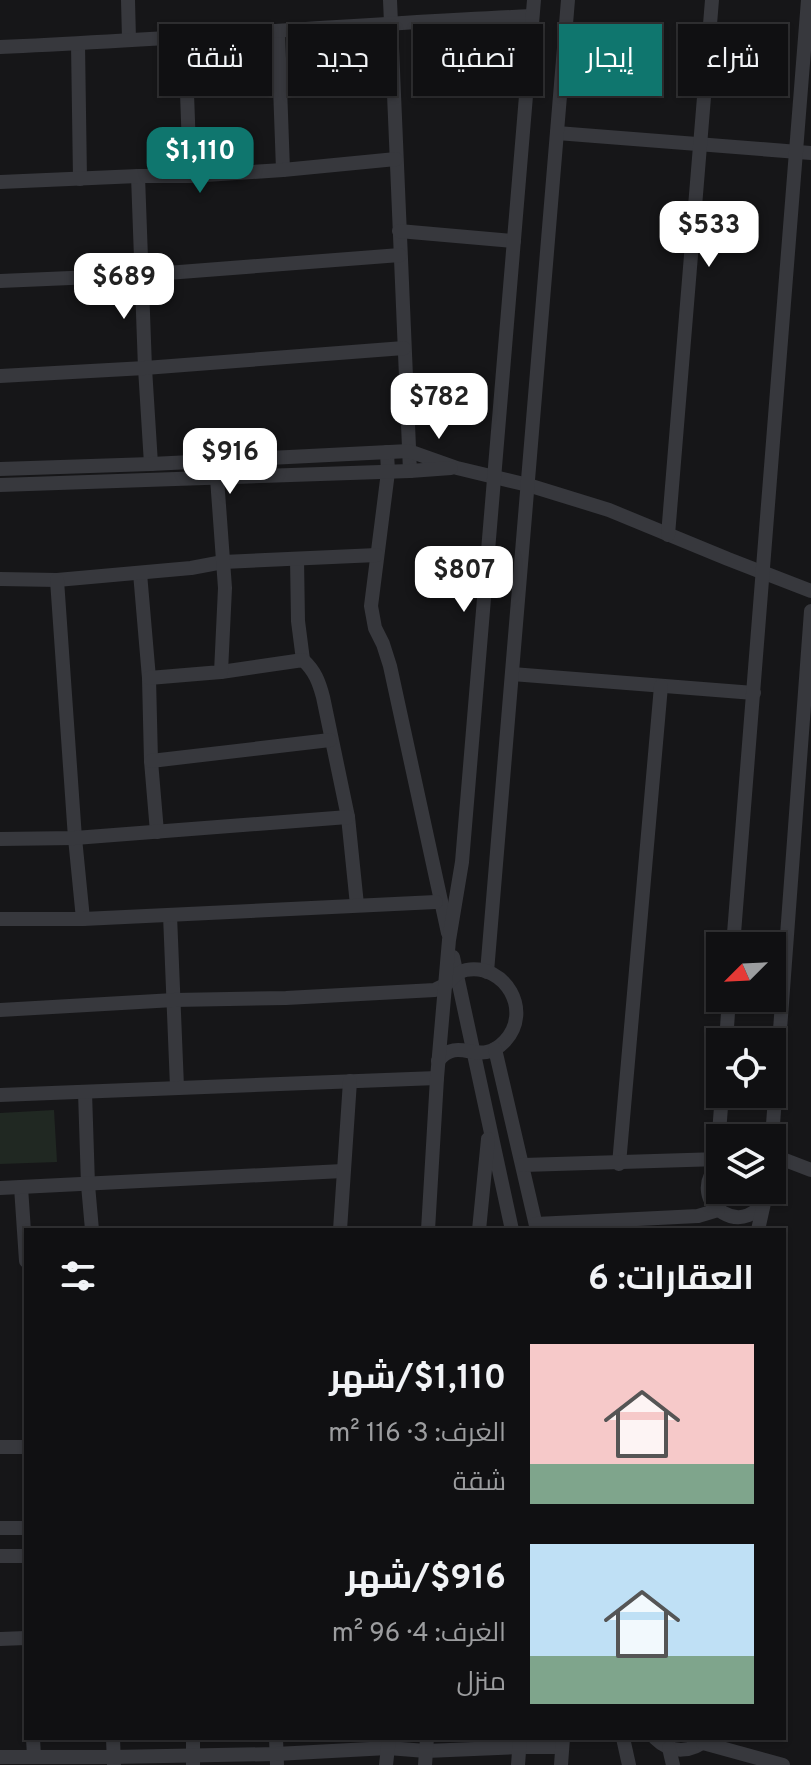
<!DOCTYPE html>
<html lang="ar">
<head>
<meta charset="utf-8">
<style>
  body { margin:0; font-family:Overpass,Cairo,sans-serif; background:#19191b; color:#f1f3f6; direction:rtl; height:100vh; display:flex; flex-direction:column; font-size:30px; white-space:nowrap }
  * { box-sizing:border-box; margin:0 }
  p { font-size:26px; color:#9c9d9f }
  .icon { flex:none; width:44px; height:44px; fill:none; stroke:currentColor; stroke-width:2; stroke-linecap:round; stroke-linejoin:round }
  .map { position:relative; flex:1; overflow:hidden; direction:ltr }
  .sheet { position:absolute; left:24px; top:1228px; width:762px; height:512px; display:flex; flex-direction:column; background:#101012; border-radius:0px; box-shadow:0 2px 6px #0004,0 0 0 2px #303032; direction:rtl }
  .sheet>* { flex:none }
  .banner { position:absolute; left:24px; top:24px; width:764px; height:72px; direction:rtl; display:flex; gap:16px }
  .needle { width:52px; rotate:246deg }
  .fabs { position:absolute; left:706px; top:932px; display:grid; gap:16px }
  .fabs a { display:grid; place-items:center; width:80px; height:80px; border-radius:0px; background:#101012; box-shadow:0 2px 6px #0004,0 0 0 2px #303032; font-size:40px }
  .price { position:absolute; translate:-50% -68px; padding:0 18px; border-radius:16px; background:#fff; color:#222; font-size:26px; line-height:52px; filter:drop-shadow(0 2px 4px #0008) }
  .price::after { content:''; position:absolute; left:50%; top:48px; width:24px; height:18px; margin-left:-12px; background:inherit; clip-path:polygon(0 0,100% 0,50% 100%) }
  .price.on { background:#0f766e; color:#fff }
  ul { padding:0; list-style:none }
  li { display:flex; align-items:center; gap:24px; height:200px; padding:0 32px }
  li span { display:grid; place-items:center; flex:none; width:224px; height:160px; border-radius:0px; color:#555 }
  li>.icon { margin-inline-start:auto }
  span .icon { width:96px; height:96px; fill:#fffc; stroke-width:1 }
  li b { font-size:34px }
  h2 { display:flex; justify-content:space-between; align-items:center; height:96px; padding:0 32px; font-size:34px }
  .tag { padding:0 28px; border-radius:0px; background:#101012; box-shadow:0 2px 6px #0004,0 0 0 2px #303032; font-size:28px; line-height:72px }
  .tag.on { background:#0f766e; color:#fff }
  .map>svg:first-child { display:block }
  .green { fill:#202822 }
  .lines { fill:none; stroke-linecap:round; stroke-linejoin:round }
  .street { stroke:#37383d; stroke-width:14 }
</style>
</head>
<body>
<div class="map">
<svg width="811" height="1765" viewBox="0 0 811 1765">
  <rect width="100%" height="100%" fill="#161618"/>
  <!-- green -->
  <path class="green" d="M54,1110l3,52 -57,2v-51z"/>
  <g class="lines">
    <!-- street -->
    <g class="street">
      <path d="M128,0l1,39"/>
      <path d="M390,0l20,471"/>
      <path d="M278,31l5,139"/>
      <path d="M185,38l5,138"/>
      <path d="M78,44l2,135"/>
      <path d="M0,47c178,-8 355,-23 532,-31"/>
      <path d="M557,133l254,20"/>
      <path d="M138,176l7,192 6,96"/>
      <path d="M0,182l138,-6h52l93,-6 113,-11"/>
      <path d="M399,231l115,10"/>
      <path d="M0,281l141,-6 259,-20"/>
      <path d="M0,376l145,-8 259,-20"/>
      <path d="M387,452l1,20 -17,134 4,22 8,16 7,22 58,267"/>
      <path d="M0,469l151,-5 258,-13 48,17 71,17 81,25 119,49 83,32"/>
      <path d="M0,485l410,-14 41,-3"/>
      <path d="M668,535l44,-535"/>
      <path d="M297,559l1,62 5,39"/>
      <path d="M140,573l9,105 2,83 6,71"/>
      <path d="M0,579l57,1 134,-12 32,-6 154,-7"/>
      <path d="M57,580l18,258 8,81"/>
      <path d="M221,672l82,-12c12,11 16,22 20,37l25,120 9,88"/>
      <path d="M512,674l242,19"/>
      <path d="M149,678l72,-6 4,-84 -8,-110"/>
      <path d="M151,761l179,-21"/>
      <path d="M0,839l75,-1 273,-21"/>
      <path d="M170,915l7,172"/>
      <path d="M0,919h83l353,-17"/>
      <path d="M733,946l75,-946"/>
      <path d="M453,957l59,273"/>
      <path d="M487,972l81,-972"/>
      <path d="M0,1010l174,-10 112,-2 149,-8c1,-1 9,-4 11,-6 7,-5 10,-12 20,-14 39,-7 67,41 39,71 -27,28 -45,-7 -67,20"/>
      <path d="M726,1042l3,-44"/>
      <path d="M495,1049l42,181"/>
      <path d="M85,1092l3,93 4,45"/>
      <path d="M0,1095l437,-17"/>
      <path d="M772,1138l39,-527"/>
      <path d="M772,1155l39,15"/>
      <path d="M619,1164l42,-478"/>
      <path d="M720,1164c-41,38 33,83 47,26"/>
      <path d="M523,1165l197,-6"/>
      <path d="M714,1165l3,-6 5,-65"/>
      <path d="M21,1187l5,74"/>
      <path d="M0,1188l343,-17"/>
      <path d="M536,1224l162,-8 20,-6"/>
      <path d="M340,1230l10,-149"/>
      <path d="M428,1230l9,-152 12,-138 13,-78 72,-862"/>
      <path d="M479,1230l9,-91"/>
      <path d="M758,1230l6,-27"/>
      <path d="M0,1447h26"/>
      <path d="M0,1528h26"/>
      <path d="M0,1556h26"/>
      <path d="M0,1639l26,-1"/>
      <path d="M33,1738l1,19"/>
      <path d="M113,1738l1,27"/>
      <path d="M193,1738v27"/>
      <path d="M276,1738l1,27"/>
      <path d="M623,1738l6,27"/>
      <path d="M655,1738c17,17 37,14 54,0"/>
      <path d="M703,1743l80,22"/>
      <path d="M669,1748l4,17"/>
      <path d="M0,1757h113l163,-3 112,-6 38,3 93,-4h43"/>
      <path d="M386,1765l3,-27"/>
      <path d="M425,1765l2,-27"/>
      <path d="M518,1765l2,-27"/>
      <path d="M561,1765l2,-27"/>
    </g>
  </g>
</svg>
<div class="fabs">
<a><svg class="needle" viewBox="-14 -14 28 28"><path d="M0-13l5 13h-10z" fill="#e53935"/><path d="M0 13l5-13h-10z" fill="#9c9d9f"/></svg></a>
<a><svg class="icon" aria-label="locate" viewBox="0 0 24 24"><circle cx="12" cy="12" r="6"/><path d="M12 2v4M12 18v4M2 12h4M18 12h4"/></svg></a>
<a><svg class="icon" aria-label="layers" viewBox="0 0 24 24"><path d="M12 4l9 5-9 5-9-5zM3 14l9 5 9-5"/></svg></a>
</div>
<b class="price on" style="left:200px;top:195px">$1,110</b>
<b class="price" style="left:709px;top:269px">$533</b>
<b class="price" style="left:124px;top:321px">$689</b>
<b class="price" style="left:439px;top:441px">$782</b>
<b class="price" style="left:230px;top:496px">$916</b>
<b class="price" style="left:464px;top:614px">$807</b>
<div class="banner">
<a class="tag">شراء</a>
<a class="tag on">إيجار</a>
<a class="tag">تصفية</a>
<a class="tag">جديد</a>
<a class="tag">شقة</a>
</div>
<section class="sheet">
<h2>العقارات: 6<svg class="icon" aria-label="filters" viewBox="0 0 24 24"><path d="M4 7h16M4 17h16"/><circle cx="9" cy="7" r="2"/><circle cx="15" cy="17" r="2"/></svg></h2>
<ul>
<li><span style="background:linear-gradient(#f6c9c9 75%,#7fa58c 0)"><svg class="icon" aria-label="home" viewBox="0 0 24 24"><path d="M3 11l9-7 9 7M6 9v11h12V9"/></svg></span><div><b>$1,110/شهر</b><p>الغرف: 3 · 116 m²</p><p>شقة</p></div></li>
<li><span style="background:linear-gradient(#bfe0f5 70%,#7fa58c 0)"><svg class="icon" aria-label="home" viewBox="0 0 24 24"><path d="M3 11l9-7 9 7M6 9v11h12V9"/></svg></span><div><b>$916/شهر</b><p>الغرف: 4 · 96 m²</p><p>منزل</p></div></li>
</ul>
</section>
</div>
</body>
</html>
